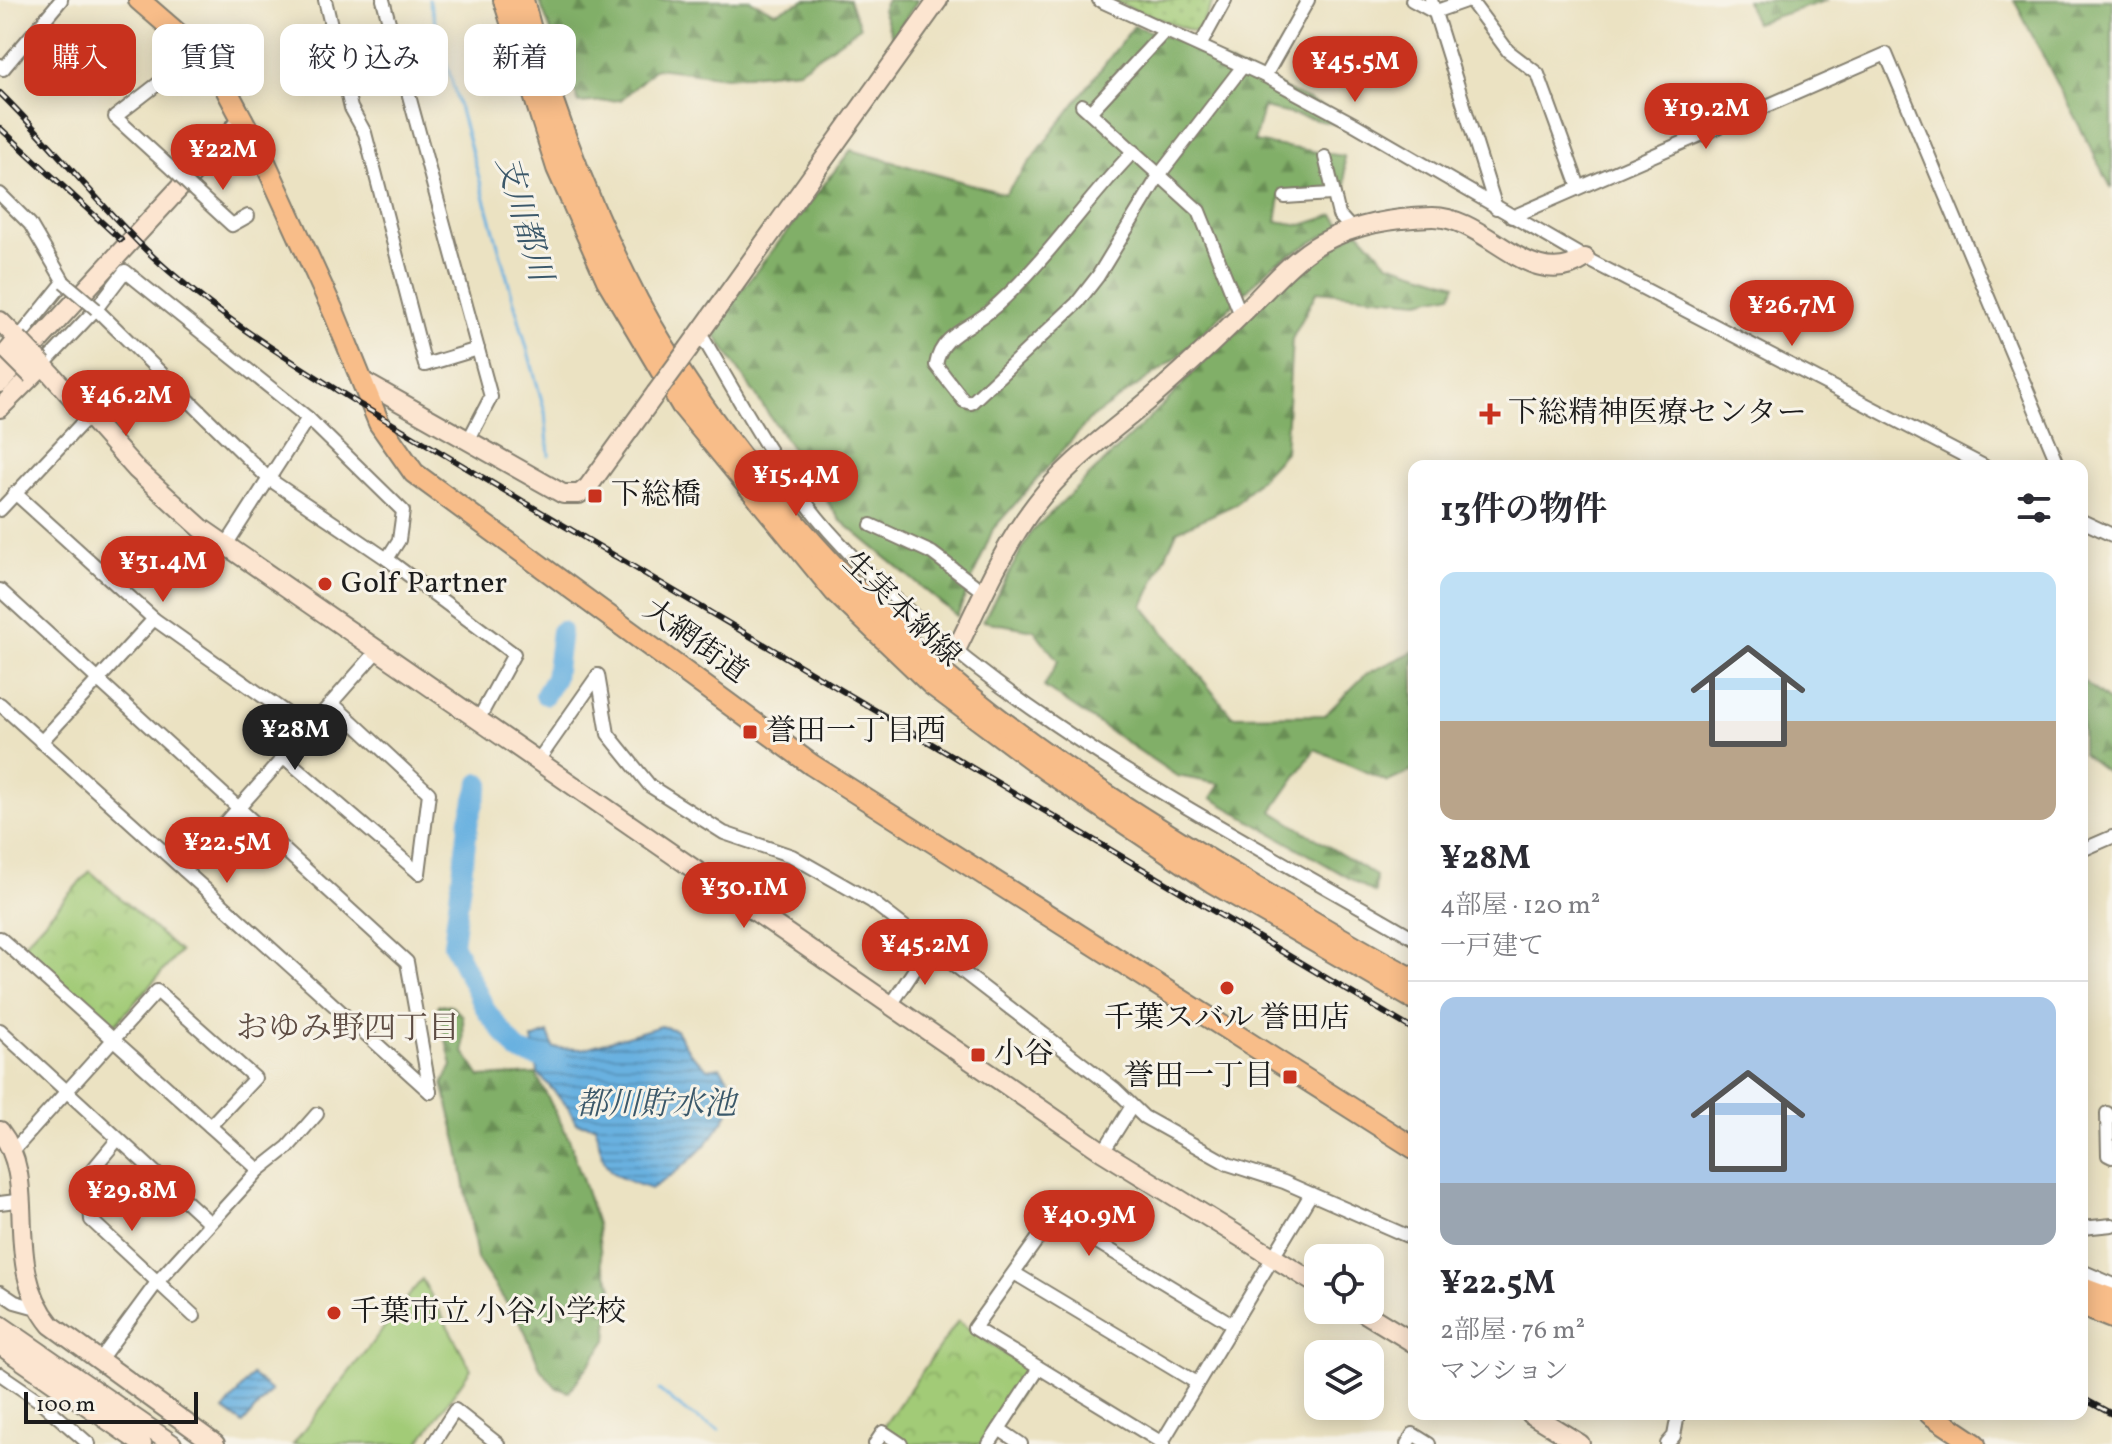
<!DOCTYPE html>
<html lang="ja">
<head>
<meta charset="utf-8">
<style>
  body { margin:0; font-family:Vollkorn,"Noto Serif JP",serif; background:#f2f2f3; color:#2b2b33; height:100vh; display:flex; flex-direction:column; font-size:30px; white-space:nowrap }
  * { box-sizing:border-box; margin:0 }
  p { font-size:26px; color:#7c7c81 }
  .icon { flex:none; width:44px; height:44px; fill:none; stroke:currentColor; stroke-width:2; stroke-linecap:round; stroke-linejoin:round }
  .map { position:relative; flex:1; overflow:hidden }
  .drawer { position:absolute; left:1408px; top:460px; width:680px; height:960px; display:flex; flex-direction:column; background:#fff; border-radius:16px; box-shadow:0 4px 20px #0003 }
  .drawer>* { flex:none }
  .top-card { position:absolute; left:24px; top:24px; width:760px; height:72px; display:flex; gap:16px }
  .tools { position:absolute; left:1304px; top:1244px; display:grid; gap:16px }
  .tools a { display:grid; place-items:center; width:80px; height:80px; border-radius:16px; background:#fff; box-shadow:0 4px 20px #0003; font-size:40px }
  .scale { position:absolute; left:24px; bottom:20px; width:174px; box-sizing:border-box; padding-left:8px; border:4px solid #1c1c1c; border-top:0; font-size:22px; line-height:28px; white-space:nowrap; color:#1c1c1c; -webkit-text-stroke:6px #f7f3e8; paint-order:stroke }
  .price { position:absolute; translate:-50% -68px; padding:0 18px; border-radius:28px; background:#c8321e; color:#fff; font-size:26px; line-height:52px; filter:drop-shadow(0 2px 4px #0008) }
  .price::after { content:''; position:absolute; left:50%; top:48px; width:24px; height:18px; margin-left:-12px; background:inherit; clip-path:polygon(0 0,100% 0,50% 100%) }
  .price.on { background:#222; color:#fff }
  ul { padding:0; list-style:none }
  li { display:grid; align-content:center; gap:16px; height:424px; padding:0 32px }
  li+li { border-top:2px solid #e1e1e2 }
  li span { display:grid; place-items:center; height:248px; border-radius:16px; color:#555 }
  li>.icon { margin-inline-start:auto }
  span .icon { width:144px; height:144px; fill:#fffc; stroke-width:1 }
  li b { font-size:34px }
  h2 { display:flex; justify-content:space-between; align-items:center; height:96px; padding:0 32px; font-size:34px }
  .chip { padding:0 28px; border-radius:16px; background:#fff; box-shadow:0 4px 20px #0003; font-size:28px; line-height:72px }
  .chip.on { background:#c8321e; color:#fff }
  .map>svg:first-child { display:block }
  .grass { fill:url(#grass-dots); stroke:#5f744a; stroke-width:2 }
  .forest { fill:url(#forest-firs); stroke:#4e6642; stroke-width:2 }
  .park { fill:url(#park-crowns); stroke:#5f744a; stroke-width:2 }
  .pitch { fill:#a2cb77; stroke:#5f744a; stroke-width:2 }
  .water { fill:url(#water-rules); stroke:#42667e; stroke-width:2 }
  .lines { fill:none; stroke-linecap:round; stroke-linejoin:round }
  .stream { stroke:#69b1e0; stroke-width:3 }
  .river { stroke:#69b1e0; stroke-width:20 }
  .street-casing { stroke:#847f6f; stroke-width:16 }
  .secondary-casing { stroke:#847f6f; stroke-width:22 }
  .primary-casing { stroke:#847f6f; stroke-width:24 }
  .street { stroke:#fff; stroke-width:12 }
  .secondary { stroke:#fce5d0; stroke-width:18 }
  .primary { stroke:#f8bd89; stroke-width:20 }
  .rail-casing { stroke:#1c1c1c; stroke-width:6 }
  .rail { stroke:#f7f3e8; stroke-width:3; stroke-dasharray:9; stroke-linecap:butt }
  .street-bridge-casing { stroke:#847f6f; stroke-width:16; stroke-linecap:butt }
  .secondary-bridge-casing { stroke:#847f6f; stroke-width:22; stroke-linecap:butt }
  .street-bridge { stroke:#fff; stroke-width:12 }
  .secondary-bridge { stroke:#fce5d0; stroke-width:18 }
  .poi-dot { fill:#c8321e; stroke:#f7f3e8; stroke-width:3 }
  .labels { text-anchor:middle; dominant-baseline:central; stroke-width:6; stroke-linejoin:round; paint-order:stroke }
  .poi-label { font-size:30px; fill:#1c1c1c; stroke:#f7f3e8; text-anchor:start }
  .street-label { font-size:30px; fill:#1c1c1c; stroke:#f7f3e8 }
  .water-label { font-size:32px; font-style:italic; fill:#3b586a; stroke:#f7f3e8 }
  .neighbourhood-label { font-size:32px; fill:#5e4d44; stroke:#f7f3e8 }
</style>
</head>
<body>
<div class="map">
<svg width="2112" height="1444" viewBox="0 0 2112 1444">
  <defs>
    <pattern id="grass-dots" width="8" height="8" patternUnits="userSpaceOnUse" patternTransform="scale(2)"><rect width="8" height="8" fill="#a2cb77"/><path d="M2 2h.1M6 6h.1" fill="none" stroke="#8bae66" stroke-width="1.8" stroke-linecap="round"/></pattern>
    <pattern id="forest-firs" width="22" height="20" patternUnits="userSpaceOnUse" patternTransform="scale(2)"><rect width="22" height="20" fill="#81af68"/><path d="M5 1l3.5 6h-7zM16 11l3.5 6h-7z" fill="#698e55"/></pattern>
    <pattern id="park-crowns" width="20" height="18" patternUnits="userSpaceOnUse" patternTransform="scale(2)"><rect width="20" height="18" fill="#a2cb77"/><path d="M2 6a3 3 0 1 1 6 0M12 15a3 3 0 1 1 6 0" fill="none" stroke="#8bae66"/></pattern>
    <pattern id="water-rules" width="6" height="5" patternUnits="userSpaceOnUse" patternTransform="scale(2)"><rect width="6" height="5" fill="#69b1e0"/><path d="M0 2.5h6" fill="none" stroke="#568fb5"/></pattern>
  </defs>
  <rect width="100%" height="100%" fill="#f7f3e8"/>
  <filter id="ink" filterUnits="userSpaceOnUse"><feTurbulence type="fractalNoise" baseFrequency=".0125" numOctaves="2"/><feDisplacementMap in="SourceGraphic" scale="16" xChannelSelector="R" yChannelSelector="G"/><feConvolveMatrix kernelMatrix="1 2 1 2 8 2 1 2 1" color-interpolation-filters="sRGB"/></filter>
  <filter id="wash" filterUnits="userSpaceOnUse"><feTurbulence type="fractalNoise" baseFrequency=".006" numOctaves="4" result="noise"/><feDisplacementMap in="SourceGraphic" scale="32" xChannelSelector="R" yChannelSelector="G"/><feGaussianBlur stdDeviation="1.8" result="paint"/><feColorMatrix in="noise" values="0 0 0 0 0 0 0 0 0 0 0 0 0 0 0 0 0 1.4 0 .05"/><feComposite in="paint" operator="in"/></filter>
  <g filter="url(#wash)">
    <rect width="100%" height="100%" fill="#ebe2c2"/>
    <!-- grass -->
    <path class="grass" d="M1109,0h105l-17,33z"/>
    <!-- forest -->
    <g class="forest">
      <path d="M539,0h211l25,12 31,-12h43l11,27 -61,43 -73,7 -70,-9 -35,32 -42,3z"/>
      <path d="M887,0h31l-25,38 -11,-28z"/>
      <path d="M1746,0h82l-73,23z"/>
      <path d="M2014,0h98v189z"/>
      <path d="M1134,26l51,17 152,70 2,12 -76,-17 -9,34 90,14 2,35h-65l-5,30 26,4 32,-10 8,11 -67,37 -97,94 -87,61 -98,111 -36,87 -117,-96 -129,-191 140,-179 154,44z"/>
      <path d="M1358,230l30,33 68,21 -4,10 -33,7 -102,-10 -25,48 -7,113 -49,52 -59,27 -34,75 89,110 93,-1 41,-41 48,-23v119l-26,12 -73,-33 -43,62 104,65 -1,17 -164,-95 9,-14 -43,-8 -133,-89 14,-26 -24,-31 -51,-9 48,-89 136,-131 94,-101z"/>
      <path d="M2082,680l30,24v65l-5,3 -25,-19z"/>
      <path d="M438,1005h12l13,11 1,36 16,25 56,-3 33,65 28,85 5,40 10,21 -5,55 -38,52 -12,-4 -16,-18 -16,-39 -48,-72 -18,-110 -16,-66 9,-17z"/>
    </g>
    <!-- park -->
    <g class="park">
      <path d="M90,871l90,81 -69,77 -91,-81z"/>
      <path d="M958,1321l75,53 -49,70h-76l-25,-17z"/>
    </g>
    <!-- pitch -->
    <path class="pitch" d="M422,1279l49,90 -53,75h-125z"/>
    <!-- water -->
    <g class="water">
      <path d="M661,1026l15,4 14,23 18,16 12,-2 18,25c-18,44 -47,72 -87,97 -48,-17 -44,-14 -56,-63l-19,-3 -8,-16 -30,-34 -6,-34 16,-6 6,15 28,1z"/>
      <path d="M252,1375l19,16 -28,33 -19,-14z"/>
    </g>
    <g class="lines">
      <!-- stream -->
      <g class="stream">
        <path d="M429,0l116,412 4,43"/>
        <path d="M659,1390l27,22 33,18"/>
      </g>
      <!-- river -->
      <g class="river">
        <path d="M545,695l10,-17 6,-47"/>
        <path d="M480,783l-11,36 -16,125 34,68 32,40 40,11"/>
      </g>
    </g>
  </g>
  <g filter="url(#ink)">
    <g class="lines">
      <!-- street casing -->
      <g class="street-casing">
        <g id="street">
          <path d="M325,0l26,108 14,25 60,232 53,-16"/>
          <path d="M383,0l108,397 -23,44"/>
          <path d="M1099,0l166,76 89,48 231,134 399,208"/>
          <path d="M1412,0l22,12 34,-12"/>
          <path d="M1431,0l65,208"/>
          <path d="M1470,0l38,51 30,23 41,113"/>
          <path d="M1201,44l24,-44"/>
          <path d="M338,54l55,-16"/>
          <path d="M0,65l3,4 58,-69"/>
          <path d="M1265,76l43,-76"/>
          <path d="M1082,105l117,106 42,104"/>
          <path d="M1090,112l76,-82"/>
          <path d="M1134,151c-50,51 -90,114 -144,160 -21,18 -49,23 -54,54l28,36 7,2 106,-100 21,-27 62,-102 83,-108"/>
          <path d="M1325,157l14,58 12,13"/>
          <path d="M173,170l-58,-53 84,-65"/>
          <path d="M194,190l38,35 16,-9"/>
          <path d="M0,194l30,30 34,58 -46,57"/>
          <path d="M1285,197l46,-3"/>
          <path d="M1512,217l374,-163 173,412"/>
          <path d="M96,309l173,170 118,80 127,95 -36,66"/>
          <path d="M700,333c40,67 77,139 129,198 159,180 382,288 585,407"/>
          <path d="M43,365l53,-56 29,-38 183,147 95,93 -4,29 -12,19"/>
          <path d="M15,493l139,126"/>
          <path d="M0,510l83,-88"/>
          <path d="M2082,521l30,14"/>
          <path d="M871,525l61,28 53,40"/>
          <path d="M226,545l82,-127"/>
          <path d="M0,590l407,372 23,130"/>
          <path d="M332,703l97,90 -10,80"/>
          <path d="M0,704l430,388"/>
          <path d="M41,742l113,-123 155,110"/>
          <path d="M284,757l135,116"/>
          <path d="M537,762l61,-87 10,59 42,52 74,47 68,23 79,45 244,188 29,28 84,47 56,18 130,57"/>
          <path d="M2082,850l30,-13"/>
          <path d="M184,870l194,-220"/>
          <path d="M0,938l259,232"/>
          <path d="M891,1005l38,-57"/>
          <path d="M0,1030l210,193"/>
          <path d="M2107,1113l1,42 4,2"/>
          <path d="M118,1139l-30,36 3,45 103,96"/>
          <path d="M12,1152l145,-161 98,87 -45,48"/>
          <path d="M1103,1152l29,-46"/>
          <path d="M0,1203l16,-2"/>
          <path d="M2082,1228l30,-3"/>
          <path d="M2082,1271l30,13"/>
          <path d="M1014,1273l183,110"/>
          <path d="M0,1292l15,10 18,5"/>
          <path d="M99,1361l59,-80 101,-111 29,-23 29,-33"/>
          <path d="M0,1374l41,28 48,42"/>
          <path d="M999,1429l40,-61"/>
          <path d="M433,1444l22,-34 43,34"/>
          <path d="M875,1444l8,-12 18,12"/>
          <path d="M989,1444l10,-15 22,15"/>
          <path d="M1161,1444l150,-250"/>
          <path d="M1164,1444l-190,-116 80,-112 178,108"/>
          <path d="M1407,1444l6,-10 16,10"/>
          <path d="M1667,1444l7,-8 4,-22"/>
        </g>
      </g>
      <!-- secondary casing -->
      <g class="secondary-casing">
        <g id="secondary">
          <path d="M0,321l18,18 -18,22"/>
          <path d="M689,348l249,-348"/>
          <path d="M0,383l243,-264"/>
          <path d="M366,383l197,111h16l9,-7 68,-94"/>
          <path d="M0,408l43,-43 93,104 65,59 902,624 215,133"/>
          <path d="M955,652c25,-50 47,-104 81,-148 34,-45 79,-74 120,-110 32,-28 63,-57 93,-87 22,-22 45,-49 72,-64 35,-19 71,-25 111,-26 55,-1 98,78 153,41"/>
          <path d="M0,1131c41,52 0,132 51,194l164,119"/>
          <path d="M1360,1310l54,33"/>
          <path d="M0,1325l172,119"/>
          <path d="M0,1345l142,99"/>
          <path d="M1531,1414l49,30"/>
        </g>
      </g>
      <!-- primary casing -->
      <g class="primary-casing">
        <g id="primary">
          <path d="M139,0l60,52 26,35 40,75 70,153 44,108 35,50 398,292 602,383"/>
          <path d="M504,0l53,168 50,112 75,126 152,185 98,94 114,85 166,112 202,117"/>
          <path d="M523,0c27,105 65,205 115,301 65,121 178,254 278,348 94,87 205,157 314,223 61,36 121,74 184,107"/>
          <path d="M2082,1288l30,11"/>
          <path d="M2082,1306l30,12"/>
          <path d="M1930,1414l45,30"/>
        </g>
      </g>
      <!-- street -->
      <use href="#street" class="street"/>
      <!-- secondary -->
      <use href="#secondary" class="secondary"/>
      <!-- primary -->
      <use href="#primary" class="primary"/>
      <!-- rail casing -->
      <g class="rail-casing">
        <g id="rail">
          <path d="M0,93c51,50 95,107 146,157 64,61 138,107 213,154l1055,626"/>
          <path d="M0,128l121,112"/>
          <path d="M2082,1398l30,16"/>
        </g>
      </g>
      <!-- rail -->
      <use href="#rail" class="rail"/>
      <!-- street-bridge casing -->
      <g class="street-bridge-casing">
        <g id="street-bridge">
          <path d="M173,170l21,20"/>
          <path d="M64,282l32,27"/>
        </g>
      </g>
      <!-- secondary-bridge casing -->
      <g class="secondary-bridge-casing">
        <g id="secondary-bridge">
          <path d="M18,339l25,26"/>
          <path d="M8,351l24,24"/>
          <path d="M656,393l33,-45"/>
        </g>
      </g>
      <!-- street-bridge -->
      <use href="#street-bridge" class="street-bridge"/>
      <!-- secondary-bridge -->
      <use href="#secondary-bridge" class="secondary-bridge"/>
    </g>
  </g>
  <!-- markers -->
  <g class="poi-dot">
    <path d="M1486 402h8v8h8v8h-8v8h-8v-8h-8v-8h8z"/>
    <rect x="587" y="488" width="16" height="16" rx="4"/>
    <circle cx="325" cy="584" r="8"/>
    <rect x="742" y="724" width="16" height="16" rx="4"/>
    <circle cx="1227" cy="988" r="8"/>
    <rect x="970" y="1047" width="16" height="16" rx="4"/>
    <rect x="1282" y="1069" width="16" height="16" rx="4"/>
    <circle cx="334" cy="1313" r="8"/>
  </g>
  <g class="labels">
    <!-- poi labels -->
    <g class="poi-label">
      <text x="1508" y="414">下総精神医療センター</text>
      <text x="611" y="496">下総橋</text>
      <text x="341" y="584">Golf Partner</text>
      <text x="766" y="732">誉田一丁目西</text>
      <text x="1227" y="1019" text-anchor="middle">千葉スバル 誉田店</text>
      <text x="994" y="1055">小谷</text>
      <text x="1274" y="1077" text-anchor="end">誉田一丁目</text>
      <text x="350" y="1313">千葉市立 小谷小学校</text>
    </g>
    <!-- street labels -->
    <g class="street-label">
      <text transform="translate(901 610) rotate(44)">生実本納線</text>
      <text transform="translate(695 642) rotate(36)">大網街道</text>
    </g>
    <!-- water labels -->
    <g class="water-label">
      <text transform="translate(522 219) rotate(74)">支川都川</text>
      <text x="656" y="1106">都川貯水池</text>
    </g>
    <!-- neighbourhood labels -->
    <g class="neighbourhood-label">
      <text x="348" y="1030">おゆみ野四丁目</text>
    </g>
  </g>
</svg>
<div class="tools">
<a><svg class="icon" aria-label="locate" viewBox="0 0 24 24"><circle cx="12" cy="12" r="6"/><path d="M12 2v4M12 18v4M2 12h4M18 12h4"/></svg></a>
<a><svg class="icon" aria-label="layers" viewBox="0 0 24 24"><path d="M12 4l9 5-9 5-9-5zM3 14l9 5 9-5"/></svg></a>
</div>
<div class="scale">100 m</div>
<b class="price" style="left:1355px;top:104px">¥45.5M</b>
<b class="price" style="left:1706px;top:151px">¥19.2M</b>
<b class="price" style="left:223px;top:192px">¥22M</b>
<b class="price" style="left:1792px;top:348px">¥26.7M</b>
<b class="price" style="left:126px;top:438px">¥46.2M</b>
<b class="price" style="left:796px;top:518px">¥15.4M</b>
<b class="price" style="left:163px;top:604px">¥31.4M</b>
<b class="price on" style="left:295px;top:772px">¥28M</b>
<b class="price" style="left:227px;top:885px">¥22.5M</b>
<b class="price" style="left:744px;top:930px">¥30.1M</b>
<b class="price" style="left:925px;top:987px">¥45.2M</b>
<b class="price" style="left:132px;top:1233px">¥29.8M</b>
<b class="price" style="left:1089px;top:1258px">¥40.9M</b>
<div class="top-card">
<a class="chip on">購入</a>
<a class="chip">賃貸</a>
<a class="chip">絞り込み</a>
<a class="chip">新着</a>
</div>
<section class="drawer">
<h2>13件の物件<svg class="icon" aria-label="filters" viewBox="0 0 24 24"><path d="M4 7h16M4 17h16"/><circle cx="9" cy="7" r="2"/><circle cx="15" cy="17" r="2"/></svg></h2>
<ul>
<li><span style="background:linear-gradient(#bfe0f5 60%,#b9a48a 0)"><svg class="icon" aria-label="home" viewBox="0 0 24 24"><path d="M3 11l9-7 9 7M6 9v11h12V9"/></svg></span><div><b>¥28M</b><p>4部屋 · 120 m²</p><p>一戸建て</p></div></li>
<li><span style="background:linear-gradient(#a9c7e8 75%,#9aa5b1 0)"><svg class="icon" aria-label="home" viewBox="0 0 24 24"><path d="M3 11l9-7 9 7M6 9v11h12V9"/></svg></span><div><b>¥22.5M</b><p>2部屋 · 76 m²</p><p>マンション</p></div></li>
</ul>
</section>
</div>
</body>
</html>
